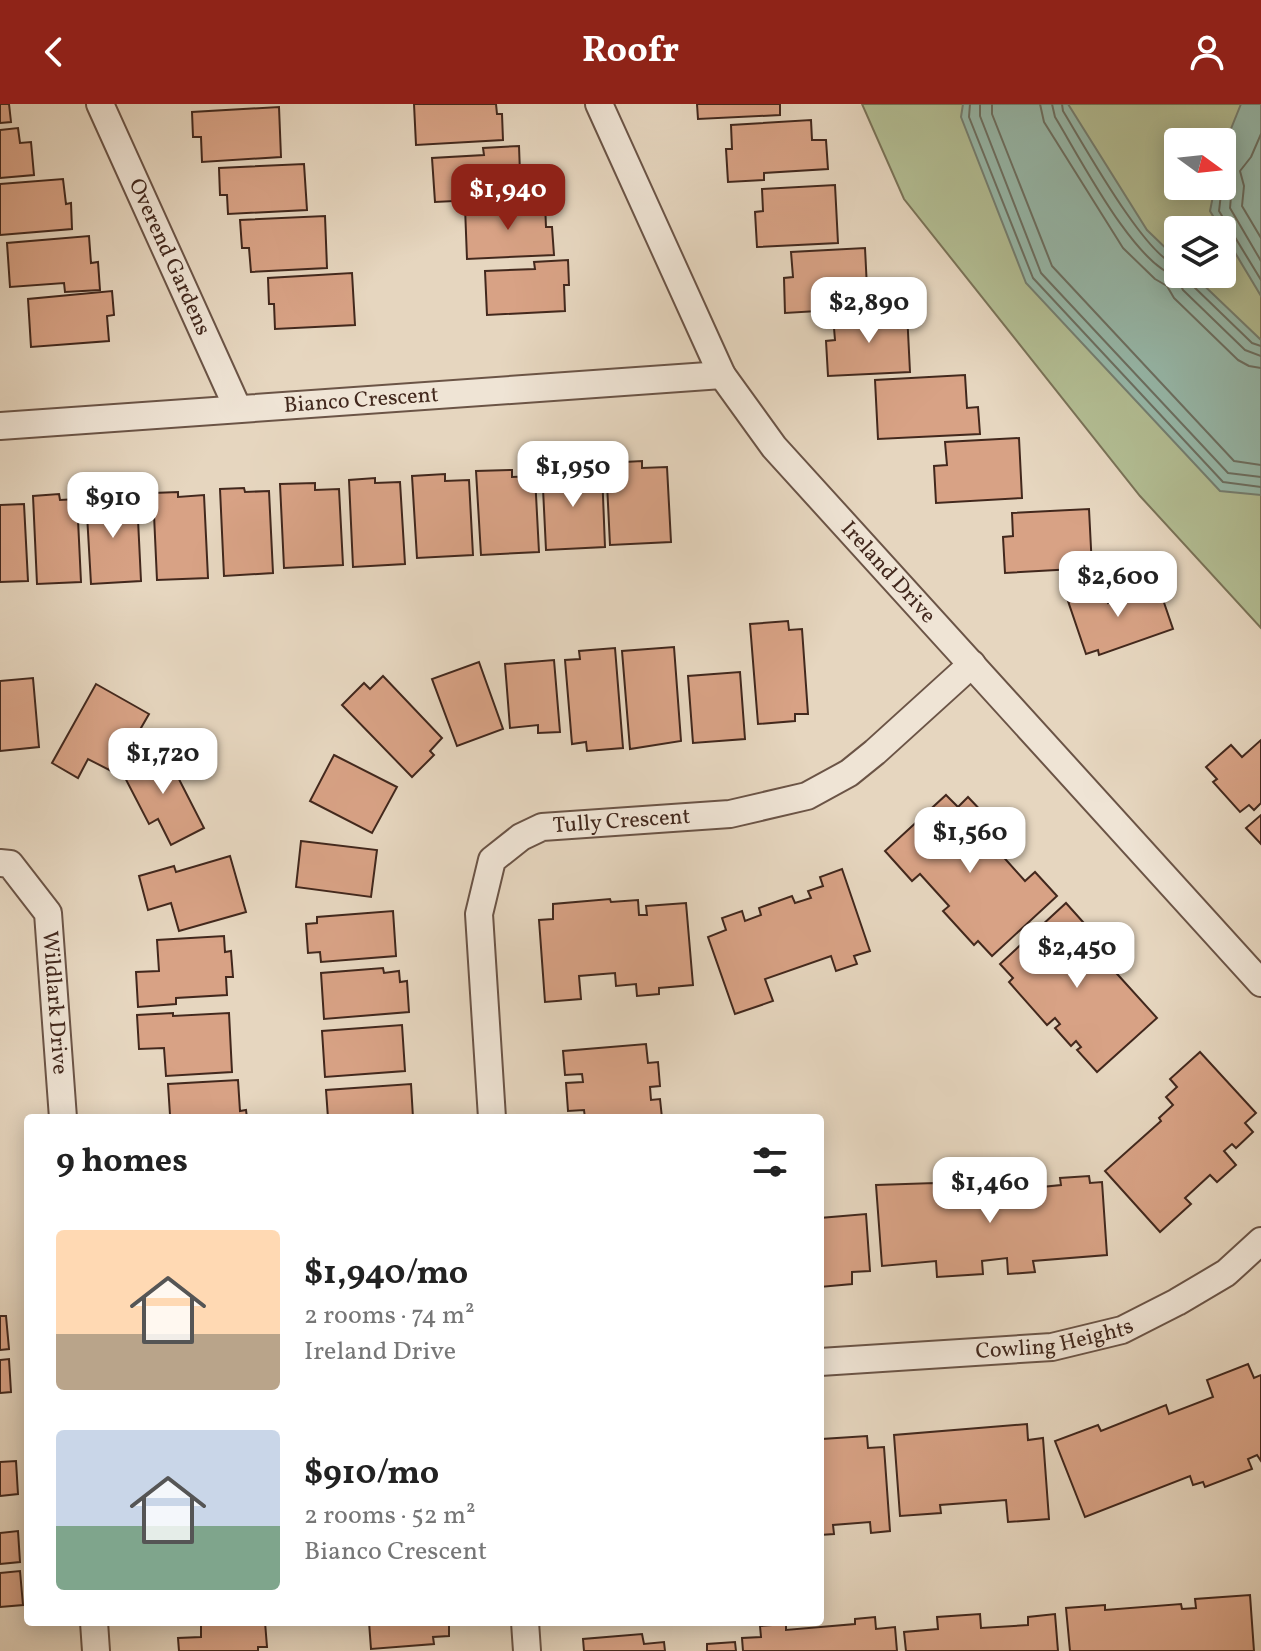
<!DOCTYPE html>
<html lang="en">
<head>
<meta charset="utf-8">
<style>
  body { margin:0; font-family:Vollkorn,serif; background:#f2f2f2; color:#222; height:100vh; display:flex; flex-direction:column; font-size:30px; white-space:nowrap }
  * { box-sizing:border-box; margin:0 }
  p { font-size:26px; color:#767676 }
  .icon { flex:none; width:44px; height:44px; fill:none; stroke:currentColor; stroke-width:2; stroke-linecap:round; stroke-linejoin:round }
  .map { position:relative; flex:1; overflow:hidden }
  .side { position:absolute; left:24px; top:1010px; width:800px; height:512px; display:flex; flex-direction:column; background:#fff; border-radius:8px; box-shadow:0 4px 20px #0003 }
  .side>* { flex:none }
  .needle { width:52px; rotate:105deg }
  .buttons { position:absolute; left:1164px; top:24px; display:grid; gap:16px }
  .buttons a { display:grid; place-items:center; width:72px; height:72px; border-radius:8px; background:#fff; box-shadow:0 4px 20px #0003; font-size:40px }
  .price { position:absolute; translate:-50% -68px; padding:0 18px; border-radius:16px; background:#fff; color:#222; font-size:26px; line-height:52px; filter:drop-shadow(0 2px 4px #0008) }
  .price::after { content:''; position:absolute; left:50%; top:48px; width:24px; height:18px; margin-left:-12px; background:inherit; clip-path:polygon(0 0,100% 0,50% 100%) }
  .price.active { background:#8f2418; color:#fff }
  ul { padding:0; list-style:none }
  li { display:flex; align-items:center; gap:24px; height:200px; padding:0 32px }
  li span { display:grid; place-items:center; flex:none; width:224px; height:160px; border-radius:8px; color:#555 }
  li>.icon { margin-inline-start:auto }
  span .icon { width:96px; height:96px; fill:#fffc; stroke-width:1 }
  li b { font-size:34px }
  h2 { display:flex; justify-content:space-between; align-items:center; height:96px; padding:0 32px; font-size:34px }
  header { display:flex; justify-content:space-between; align-items:center; height:104px; padding:0 32px; background:#8f2418; color:#fff; font-size:36px; font-weight:700 }
  .map>svg:first-child { display:block }
  .green { fill:#b3be94; stroke:#7a7358; stroke-width:2; fill-rule:evenodd }
  .water { fill:#97baac; stroke:#758073; stroke-width:2 }
  .lines { fill:none; stroke-linecap:round; stroke-linejoin:round }
  .shore { stroke:#6c7164; stroke-width:2 }
  .building { fill:#d8a285; stroke:#42281d; stroke-width:2 }
  .street-casing { stroke:#6b5446; stroke-width:30 }
  .street { stroke:#efe4d5; stroke-width:26 }
  .labels { text-anchor:middle; dominant-baseline:central; stroke-width:6; stroke-linejoin:round; paint-order:stroke }
  .street-label { font-size:22px; fill:#42281d; stroke:#efe4d5 }
</style>
</head>
<body>
<header><svg class="icon" aria-label="back" viewBox="0 0 24 24"><path d="M15 5l-7 7 7 7"/></svg>Roofr<svg class="icon" aria-label="person" viewBox="0 0 24 24"><circle cx="12" cy="8" r="4"/><path d="M4 21q1-7 8-7t8 7"/></svg></header>
<div class="map">
<svg width="1261" height="1547" viewBox="0 0 1261 1547">
  <rect width="100%" height="100%" fill="#e6d6bf"/>
  <filter id="stains"><feTurbulence type="fractalNoise" baseFrequency=".0025" numOctaves="4"/><feColorMatrix values="0 0 0 0 .2 0 0 0 0 .09 0 0 0 0 .02 0 0 0 .5 -.17"/></filter>
  <radialGradient id="worn" r=".72"><stop offset=".6" stop-color="#630" stop-opacity="0"/><stop offset="1" stop-color="#630" stop-opacity=".3"/></radialGradient>
  <!-- green -->
  <path class="green" d="M862,0h399v524l-121,-132 -236,-297zM1178,38h44v44h-44zM1178,126h44v44h-44z"/>
  <!-- water -->
  <g class="water">
    <path d="M963,0h105l79,126 31,30v14h14l69,66v155l-41,-4 -194,-208 -65,-166z"/>
    <path d="M1241,0h20v192l-51,-85 5,-25h7v-35z"/>
  </g>
  <g class="lines">
    <!-- shore -->
    <g class="shore">
      <path d="M970,0l-1,13 64,161 190,204 38,5"/>
      <path d="M980,0v12l61,157 187,200 33,4"/>
      <path d="M992,0v10l60,152 182,195 27,4"/>
      <path d="M1040,0l4,18 79,126 32,31 12,7 7,12 64,62 11,6 12,2"/>
      <path d="M1052,0l3,13c24,39 79,147 121,159l7,14 62,60 16,6"/>
      <path d="M1062,0l1,7c18,29 85,151 115,154"/>
      <path d="M1261,30l-10,23 -11,14 4,15 -2,20 19,32"/>
      <path d="M1222,67l10,14 -2,23 31,53"/>
      <path d="M1222,82l-3,25 42,69"/>
      <path d="M1188,170l2,9 62,60 9,3"/>
    </g>
  </g>
  <!-- building -->
  <g class="building">
    <path d="M0,0h9l2,18 -11,1z"/>
    <path d="M414,0h82l1,10h5l1,26 -87,5z"/>
    <path d="M697,0h83v11l-82,4z"/>
    <path d="M279,3l2,50 -79,5 -1,-25h-8l-1,-25z"/>
    <path d="M811,16l1,20h14l2,29 -64,4v7l-36,2 -2,-33h6l-1,-24z"/>
    <path d="M18,24l2,15 11,-1 3,33 -34,3v-48z"/>
    <path d="M519,42l1,27h-5l1,25 -81,4 -3,-44 52,-3 -1,-7z"/>
    <path d="M304,60l3,46 -79,4 -1,-19h-7l-1,-27z"/>
    <path d="M63,75l3,25 5,-1 1,26 -72,6v-51z"/>
    <path d="M835,81l3,58 -81,4 -2,-35 8,-1 -1,-22z"/>
    <path d="M545,99l1,24h6l2,28 -87,4 -2,-52z"/>
    <path d="M325,112l2,52 -76,4 -2,-24h-7l-2,-28z"/>
    <path d="M89,132l2,27 7,-1 2,28 -35,2 -1,-9 -54,4 -3,-44z"/>
    <path d="M865,144l3,60 -83,5 -1,-35 9,-1 -2,-25z"/>
    <path d="M568,156l1,25h-5l1,26 -78,4 -2,-44 50,-2 -1,-7z"/>
    <path d="M352,169l3,52 -80,4 -1,-25h-5l-1,-26z"/>
    <path d="M112,187l2,24 -7,1 2,25 -78,6 -3,-48z"/>
    <path d="M907,208l3,60 -82,4 -2,-35 9,-1 -2,-24z"/>
    <path d="M965,271l2,33 11,-1 2,27 -102,5 -3,-59z"/>
    <path d="M1019,334l3,60 -86,5 -2,-37 13,-1 -2,-23z"/>
    <path d="M642,357v7l25,-1 4,75 -61,3 -4,-82z"/>
    <path d="M577,362l1,7 24,-2 3,76 -59,3 -4,-82z"/>
    <path d="M512,366v7l23,-1 4,76 -58,3 -5,-84z"/>
    <path d="M445,370v7l24,-1 4,75 -56,3 -5,-82z"/>
    <path d="M375,374v5l25,-1 5,82 -52,3 -4,-87z"/>
    <path d="M315,379v7l24,-1 4,76 -59,3 -4,-84z"/>
    <path d="M244,384l1,4 24,-1 4,82 -49,3 -4,-87z"/>
    <path d="M178,388v5l26,-2 4,83 -51,2 -4,-87z"/>
    <path d="M59,390l1,6 17,-1 4,83 -44,2 -4,-88z"/>
    <path d="M113,392v4l24,-1 4,82 -50,3 -5,-87z"/>
    <path d="M24,400l4,77 -28,1v-77z"/>
    <path d="M1089,405l3,59 -87,5 -2,-36 10,-1 -1,-23z"/>
    <path d="M1158,481l15,44 -74,26 -1,-5 -12,4 -19,-56 35,-12 6,17z"/>
    <path d="M788,517l1,9 13,-1 6,85h-13v7l-37,3 -8,-100z"/>
    <path d="M674,543l7,94 -51,8 -8,-98z"/>
    <path d="M615,544l8,100 -36,3 -1,-9 -14,2 -7,-84 15,-1 -1,-8z"/>
    <path d="M554,556l6,72 -22,1v-8l-28,3 -5,-64z"/>
    <path d="M479,558l24,67 -46,17 -25,-67z"/>
    <path d="M740,568l5,67 -52,4 -5,-67z"/>
    <path d="M383,572l59,62 -12,13 4,4 -22,22 -70,-72 22,-22 6,6z"/>
    <path d="M33,574l6,69 -39,4v-70z"/>
    <path d="M96,580l53,30 -34,59 -27,-14 -10,19 -26,-15z"/>
    <path d="M1261,636v63l-7,7 -5,-5 -9,7 -27,-30 4,-3 -11,-12 25,-22 11,12z"/>
    <path d="M163,644l41,80 -33,17 -13,-26 -9,5 -28,-54z"/>
    <path d="M334,651l63,32 -25,46 -62,-32z"/>
    <path d="M946,691l12,12 10,-10 17,18 -11,9 51,57 10,-9 22,24 -65,60 -14,-15 -4,4 -31,-34 6,-5 -29,-32 -8,7 -27,-30z"/>
    <path d="M1261,711v29l-15,-16z"/>
    <path d="M301,737l76,9 -6,47 -75,-10z"/>
    <path d="M230,752l16,56 -67,19 -8,-28 -23,7 -9,-34 35,-10 2,6z"/>
    <path d="M842,765l28,82 -16,5 3,8 -21,7 -5,-15 -66,23 8,22 -38,13 -27,-77 18,-7 -4,-12 20,-7 3,10 16,-6 -2,-7 33,-12 3,7 16,-5 -3,-7 15,-5 -3,-9z"/>
    <path d="M610,795l1,3 27,-2 1,15h8l-1,-9 40,-3 7,82 -34,3v6l-22,2 -1,-12 -20,2 -1,-13 -36,3 2,23 -36,3 -6,-82 14,-1v-15z"/>
    <path d="M1066,799l17,19 -5,5 15,17 -10,9 18,19 8,-7 48,53 -60,54 -20,-22 4,-3 -5,-6 -5,5 -16,-18 5,-4 -5,-6 -8,7 -38,-43 4,-4 -13,-14z"/>
    <path d="M393,807l3,45 -75,6 -1,-10 -12,1 -2,-29 11,-1v-6z"/>
    <path d="M224,832l1,16 6,-1 2,26h-7l1,18 -51,3v6l-38,3 -2,-35 23,-1 -2,-31z"/>
    <path d="M383,864l1,5 15,-2 1,11 7,-1 2,31 -85,7 -3,-46z"/>
    <path d="M173,909v3l56,-3 3,59 -66,4 -2,-28 -25,1 -2,-34z"/>
    <path d="M402,921l3,46 -80,6 -3,-46z"/>
    <path d="M646,940l2,19 10,-1 2,24 -10,1 1,13 9,-1 2,19h-77l-1,-8 -16,1 -2,-28 17,-1 -1,-8 -17,1 -2,-24z"/>
    <path d="M1200,948l56,61 -11,10 8,9 -17,16 -4,-4 -8,7 12,14 -19,17 -7,-7 -25,23 6,6 -31,28 -55,-61 56,-50 -2,-3 14,-13 -7,-8 11,-10 -7,-8z"/>
    <path d="M238,976l2,31 6,-1 1,8h-103l26,-3 -2,-31z"/>
    <path d="M411,980l2,34h-85l-2,-28z"/>
    <path d="M1089,1072l1,7 12,-1 5,73 -74,6 2,11 -27,2 -1,-16 -25,3 1,13 -46,3 -1,-16 -54,5 -6,-81 59,-2 1,10 28,-2 -1,-9 46,-3 1,11 51,-5 -1,-7z"/>
    <path d="M866,1110l4,57 -18,1v12l-32,3v-69z"/>
    <path d="M0,1212h6l3,33 -9,1z"/>
    <path d="M9,1255l2,33 -11,1v-33z"/>
    <path d="M1248,1260l6,14 7,-3v86l-4,-6 -9,4 4,10 -47,18 -2,-5 -10,3 -3,-9 -105,41 -30,-76 43,-16 3,6 65,-26 3,9 44,-17 -6,-17z"/>
    <path d="M1027,1320l1,16 15,-2 6,81 -41,3 -2,-22 -66,5 1,8 -41,3 -6,-81z"/>
    <path d="M867,1332l1,12 16,-1 6,84 -19,2 -1,-11 -37,3 1,9 -14,1 2,-96z"/>
    <path d="M16,1357l2,33 -18,2v-34z"/>
    <path d="M18,1427l2,31 -20,2v-31z"/>
    <path d="M20,1467l3,34 -23,2v-34z"/>
    <path d="M1250,1491l4,56h-184l-4,-43 39,-3v5l76,-6 1,5 14,-1 -1,-9z"/>
    <path d="M980,1510l1,14 47,-3v-8l27,-3 3,37h-152l-2,-19 34,-3 -1,-12z"/>
    <path d="M875,1513l1,12 19,-2 2,24h-154l-1,-13 19,-1 -1,-11 26,-2v6l69,-6v-5z"/>
    <path d="M201,1518h64l2,25h-9v4h-79l-1,-13 23,-1z"/>
    <path d="M369,1518h90l-10,1v13l-16,1 1,7 -63,5z"/>
    <path d="M642,1530l2,10 20,-2 1,9h-81l-1,-12z"/>
    <path d="M735,1538l1,9h-29v-7z"/>
  </g>
  <g class="lines">
    <!-- street casing -->
    <g class="street-casing">
      <g id="street">
        <path id="s1" d="M100,0l138,305"/>
        <path id="s2" d="M599,0l123,271 52,72 487,536"/>
        <path id="s3" d="M0,322l722,-51"/>
        <path id="s4" d="M0,759l10,1 38,49 15,205"/>
        <path id="s5" d="M492,1014l-13,-204 13,-54 29,-23 21,-10 188,-13 77,-18 42,-23 26,-21 97,-88"/>
        <path id="s6" d="M820,1258l232,-15 70,-17 55,-28 49,-29 35,-32"/>
        <path d="M94,1518l2,29"/>
        <path d="M525,1518l2,29"/>
      </g>
    </g>
    <!-- street -->
    <use href="#street" class="street"/>
  </g>
  <g class="labels">
    <!-- street labels -->
    <g class="street-label">
      <text stroke="none"><textPath href="#s1" startOffset="168">Overend Gardens</textPath></text>
      <text stroke="none"><textPath href="#s3" startOffset="362">Bianco Crescent</textPath></text>
      <text stroke="none"><textPath href="#s2" startOffset="556">Ireland Drive</textPath></text>
      <text stroke="none"><textPath href="#s5" startOffset="400">Tully Crescent</textPath></text>
      <text stroke="none"><textPath href="#s4" startOffset="162">Wildlark Drive</textPath></text>
      <text stroke="none"><textPath href="#s6" startOffset="236">Cowling Heights</textPath></text>
    </g>
  </g>
  <rect width="100%" height="100%" filter="url(#stains)"/>
  <rect width="100%" height="100%" fill="url(#worn)"/>
</svg>
<div class="buttons">
<a><svg class="needle" viewBox="-14 -14 28 28"><path d="M0-13l5 13h-10z" fill="#e53935"/><path d="M0 13l5-13h-10z" fill="#767676"/></svg></a>
<a><svg class="icon" aria-label="layers" viewBox="0 0 24 24"><path d="M12 4l9 5-9 5-9-5zM3 14l9 5 9-5"/></svg></a>
</div>
<b class="price active" style="left:508px;top:128px">$1,940</b>
<b class="price" style="left:869px;top:241px">$2,890</b>
<b class="price" style="left:573px;top:405px">$1,950</b>
<b class="price" style="left:113px;top:436px">$910</b>
<b class="price" style="left:1118px;top:515px">$2,600</b>
<b class="price" style="left:163px;top:692px">$1,720</b>
<b class="price" style="left:970px;top:771px">$1,560</b>
<b class="price" style="left:1077px;top:886px">$2,450</b>
<b class="price" style="left:990px;top:1121px">$1,460</b>
<section class="side">
<h2>9 homes<svg class="icon" aria-label="filters" viewBox="0 0 24 24"><path d="M4 7h16M4 17h16"/><circle cx="9" cy="7" r="2"/><circle cx="15" cy="17" r="2"/></svg></h2>
<ul>
<li><span style="background:linear-gradient(#ffd9b3 65%,#b9a48a 0)"><svg class="icon" aria-label="home" viewBox="0 0 24 24"><path d="M3 11l9-7 9 7M6 9v11h12V9"/></svg></span><div><b>$1,940/mo</b><p>2 rooms · 74 m²</p><p>Ireland Drive</p></div></li>
<li><span style="background:linear-gradient(#c9d6e8 60%,#7fa58c 0)"><svg class="icon" aria-label="home" viewBox="0 0 24 24"><path d="M3 11l9-7 9 7M6 9v11h12V9"/></svg></span><div><b>$910/mo</b><p>2 rooms · 52 m²</p><p>Bianco Crescent</p></div></li>
</ul>
</section>
</div>
</body>
</html>
